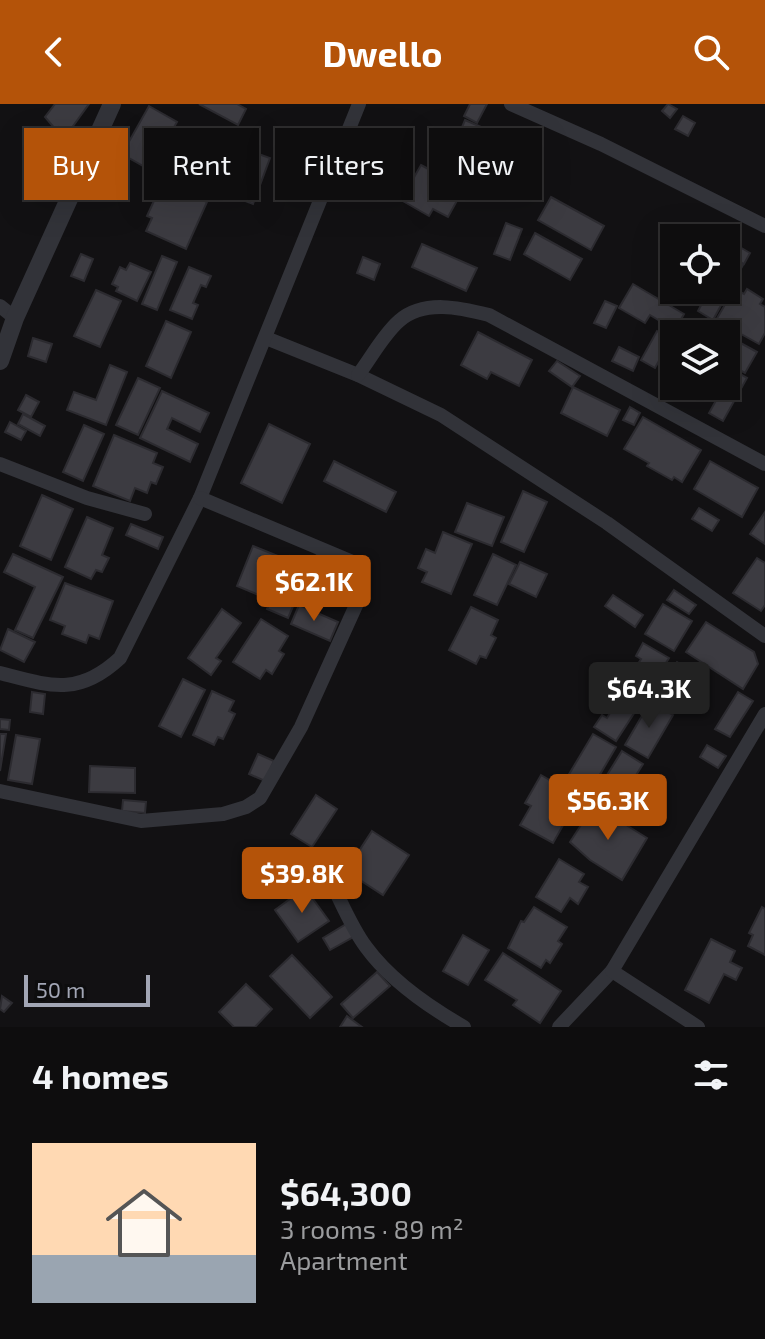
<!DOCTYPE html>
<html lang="en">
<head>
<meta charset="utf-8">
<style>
  body { margin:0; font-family:"Exo 2",sans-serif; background:#1c1b1c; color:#f1f3f6; height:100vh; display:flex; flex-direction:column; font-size:30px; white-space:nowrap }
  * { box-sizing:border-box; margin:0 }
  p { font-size:26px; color:#9b9c9e }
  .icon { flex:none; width:44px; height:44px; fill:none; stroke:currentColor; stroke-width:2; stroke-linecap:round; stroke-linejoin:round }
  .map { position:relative; height:923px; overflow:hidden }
  .drawer { display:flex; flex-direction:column; background:#0e0d0e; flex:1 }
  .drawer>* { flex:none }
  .guide { position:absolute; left:24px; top:24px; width:718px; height:72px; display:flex; gap:16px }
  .fabs { position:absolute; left:660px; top:120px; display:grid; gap:16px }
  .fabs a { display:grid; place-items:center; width:80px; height:80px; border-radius:0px; background:#0e0d0e; box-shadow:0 8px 32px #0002,0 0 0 2px #2e2d2e; font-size:40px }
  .scale { position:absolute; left:24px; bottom:20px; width:126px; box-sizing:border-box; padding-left:8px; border:4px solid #a2a6b5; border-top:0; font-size:22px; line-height:28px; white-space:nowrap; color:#a2a6b5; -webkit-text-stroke:6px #0d0d0e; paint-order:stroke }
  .price { position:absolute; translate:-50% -68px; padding:0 18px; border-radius:8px; background:#b45309; color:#fff; font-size:26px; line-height:52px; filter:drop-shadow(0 2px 4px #0008) }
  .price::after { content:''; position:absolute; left:50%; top:48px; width:24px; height:18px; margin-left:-12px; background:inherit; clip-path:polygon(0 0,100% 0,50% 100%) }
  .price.on { background:#222; color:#fff }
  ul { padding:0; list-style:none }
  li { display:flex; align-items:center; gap:24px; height:200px; padding:0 32px }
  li+li { border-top:2px solid #2e2d2e }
  li span { display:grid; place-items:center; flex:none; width:224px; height:160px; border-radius:0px; color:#555 }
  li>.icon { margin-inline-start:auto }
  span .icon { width:96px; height:96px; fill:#fffc; stroke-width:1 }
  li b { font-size:34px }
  h2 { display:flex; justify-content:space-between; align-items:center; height:96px; padding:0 32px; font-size:34px }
  .pill { padding:0 28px; border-radius:0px; background:#0e0d0e; box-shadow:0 8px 32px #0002,0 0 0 2px #2e2d2e; font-size:28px; line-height:72px }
  .pill.on { background:#b45309; color:#fff }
  header { display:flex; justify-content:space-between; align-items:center; height:104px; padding:0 32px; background:#b45309; color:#fff; font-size:36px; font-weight:700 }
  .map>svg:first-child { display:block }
  .building { fill:#3c3b41; stroke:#2c2b30; stroke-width:2 }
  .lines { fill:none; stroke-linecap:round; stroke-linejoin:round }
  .minor { stroke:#323339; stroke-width:14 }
  .tertiary { stroke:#323339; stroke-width:18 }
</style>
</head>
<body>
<header><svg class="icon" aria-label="back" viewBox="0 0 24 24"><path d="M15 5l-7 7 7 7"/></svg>Dwello<svg class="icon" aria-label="search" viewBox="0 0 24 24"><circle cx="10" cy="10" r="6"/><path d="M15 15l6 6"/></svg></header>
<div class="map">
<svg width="765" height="923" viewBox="0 0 765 923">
  <rect width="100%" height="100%" fill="#121113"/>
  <!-- building -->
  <g class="building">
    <path d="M55,0h34l-21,29 -9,-6 -3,3 -11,-13z"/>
    <path d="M199,0h38l9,5 -8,16z"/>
    <path d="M470,0h17l-10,19 -13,-7z"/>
    <path d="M668,0l9,5 -7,9 -8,-7z"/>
    <path d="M149,2l28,16 -27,48 -28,-16z"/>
    <path d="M683,12l12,7 -7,13 -13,-7z"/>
    <path d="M465,16l39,17 -3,8 26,11 -17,38 -28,-12 -1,3 -37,-15z"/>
    <path d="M517,24l23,12 -9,18 -23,-13z"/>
    <path d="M204,29l27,12 -20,48 -18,-8 12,-28 -10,-4z"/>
    <path d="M236,42l34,12 -17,46 -34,-13z"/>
    <path d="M421,61l43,23 -16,29 -15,-8 -4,7 -28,-16z"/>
    <path d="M168,80l39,18 -21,47 -40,-18 6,-13 -5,-2 11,-24 5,2z"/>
    <path d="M551,93l53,29 -13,24 -53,-30z"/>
    <path d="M506,119l16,6 -12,31 -16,-6z"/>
    <path d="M535,129l47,26 -12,21 -46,-26z"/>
    <path d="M422,140l55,24 -11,23 -54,-24z"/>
    <path d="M738,142l12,7 -6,11 -12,-7z"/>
    <path d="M81,150l12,5 -9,22 -13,-5z"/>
    <path d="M162,152l15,6 -20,48 -15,-6z"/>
    <path d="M363,153l17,7 -6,16 -17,-7z"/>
    <path d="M727,153l16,8 -30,55 -15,-9 11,-21h17z"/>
    <path d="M130,159l21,9 -14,29 -21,-10 2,-4 -6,-3 8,-17 6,3z"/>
    <path d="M189,163l22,9 -5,11 -5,-2 -8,18 5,2 -6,14 -22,-9z"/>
    <path d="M633,180l51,30 -9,16 -25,-15 -5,8 -26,-15z"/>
    <path d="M734,185l10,5 3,-5 16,10 -3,5 5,3v26l-6,11 -43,-24z"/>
    <path d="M96,186l25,11 -21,46 -26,-11z"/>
    <path d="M605,197l12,5 -11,22 -12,-5z"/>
    <path d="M166,217l25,11 -20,46 -25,-12z"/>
    <path d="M701,217l24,13h-32z"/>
    <path d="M657,227l14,8 -16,29 -14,-8z"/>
    <path d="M478,228l54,28 -13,26 -28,-14 -4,7 -26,-14z"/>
    <path d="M726,231l31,17 -12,21 -11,-6 2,-4 -10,-5z"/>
    <path d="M33,234l19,6 -6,18 -18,-6z"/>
    <path d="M619,243l20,10 -6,14 -21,-10z"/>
    <path d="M557,257l23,15 -8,11 -23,-16z"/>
    <path d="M110,261l17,7 -21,53 -39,-15 7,-18 22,8z"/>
    <path d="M733,266l14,8 -24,43 -14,-8z"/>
    <path d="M138,274l22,10 -22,47 -22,-10z"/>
    <path d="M573,283l47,23 -13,26 -46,-23z"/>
    <path d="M162,287l47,22 -9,19 -28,-14 -5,11 31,15 -8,18 -50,-24z"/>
    <path d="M26,291l13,7 -8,15 -13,-7z"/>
    <path d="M630,303l10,6 -6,12 -11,-5z"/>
    <path d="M23,310l22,12 -5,10 -22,-12z"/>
    <path d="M643,313l58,33 -19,32 -8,-5 -2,3 -25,-14 2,-3 -25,-14z"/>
    <path d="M10,318l16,9 -5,9 -16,-8z"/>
    <path d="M269,320l41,20 -28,59 -41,-20z"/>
    <path d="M84,321l20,9 -21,47 -20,-9z"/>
    <path d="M114,331l43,18 -4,10 10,4 -7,17 -5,-2 -4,11 -12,-5 -5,13 -37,-15z"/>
    <path d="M334,357l62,31 -10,20 -62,-31z"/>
    <path d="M710,357l48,27 -16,29 -48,-28z"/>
    <path d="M523,387l24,11 -23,50 -23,-10z"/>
    <path d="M42,391l31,14 -22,51 -31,-14z"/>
    <path d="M467,399l37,14 -12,29 -37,-14z"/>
    <path d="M699,404l20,12 -7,11 -20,-12z"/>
    <path d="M765,408v32l-15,-10z"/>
    <path d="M87,413l26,11 -11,27 7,3 -7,14 -6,-2 -5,9 -26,-12z"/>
    <path d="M131,420l32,13 -5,12 -32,-14z"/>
    <path d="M443,428l29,12 -21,50 -29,-12 5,-10 -9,-4 8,-19 9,4z"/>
    <path d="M253,442l25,10 -17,40 -24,-10z"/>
    <path d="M13,450l50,23 -30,61 -18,-8 20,-43 -31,-15z"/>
    <path d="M317,450l43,18 -7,17 -43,-18z"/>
    <path d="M493,450l23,11 -19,40 -23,-10z"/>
    <path d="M290,452l21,9 -23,53 -21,-9z"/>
    <path d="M757,454l8,5v42l-4,6 -28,-18z"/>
    <path d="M520,458l27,12 -11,23 -27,-13z"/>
    <path d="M65,479l48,18 -14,38 -10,-4 -3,8 -24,-9 3,-8 -15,-6z"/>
    <path d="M674,486l22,15 -7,9 -22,-14z"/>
    <path d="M613,491l30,20 -8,12 -30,-21z"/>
    <path d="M663,500l29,17 -18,30 -29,-17z"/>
    <path d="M299,501l39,17 -8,19 -39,-17z"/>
    <path d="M471,503l27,13 -7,15 5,3 -10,20 -6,-2 -4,8 -27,-14z"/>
    <path d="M222,505l19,14 -25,35 5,3 -10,14 -23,-17z"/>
    <path d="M261,515l27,17 -9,15 5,3 -12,20 -6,-4 -6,9 -27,-17z"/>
    <path d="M706,518l48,30 4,12 -15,25 -57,-37z"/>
    <path d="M8,525l27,13 -11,20 -24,-12z"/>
    <path d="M643,539l26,15 -23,37 -25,-16 7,-10 5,3 8,-13 -5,-3z"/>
    <path d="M677,558l29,17 -8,14 -14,-8 -7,12 9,5 -7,11 -24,-14z"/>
    <path d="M183,575l22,11 -24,47 -22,-11z"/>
    <path d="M624,586l18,11 -26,40 -22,-14 8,-12 5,3z"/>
    <path d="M212,587l22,10 -5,10 6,3 -12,25 -5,-2 -4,8 -21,-10z"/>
    <path d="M32,588l13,2 -2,20 -13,-2z"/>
    <path d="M738,588l15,9 -23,36 -15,-8z"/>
    <path d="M650,598l23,13 -25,43 -23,-13z"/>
    <path d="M0,615l10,1 -1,10 -9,-1z"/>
    <path d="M0,630h6l-6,37z"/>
    <path d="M593,630l23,13 -28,48 -23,-14z"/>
    <path d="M16,631l24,4 -8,45 -24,-4z"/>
    <path d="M707,641l19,11 -8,12 -18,-11z"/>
    <path d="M622,647l21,13 -28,45 -21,-13z"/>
    <path d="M258,650l16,7 -9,20 -16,-7z"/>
    <path d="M90,662l45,2v25l-46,-1z"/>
    <path d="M541,671l38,22 -26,46 -33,-18 11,-19 -6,-3z"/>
    <path d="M316,691l21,14 -25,38 -21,-13z"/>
    <path d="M123,696l23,2 -1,11 -23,-2z"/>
    <path d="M594,701l53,33 -25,42 -32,-20 -20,-18z"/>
    <path d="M372,727l37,24 -26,40 -37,-24z"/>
    <path d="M559,755l25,15 -5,8 9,5 -10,17 -8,-6 -9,14 -25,-15z"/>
    <path d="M305,784l24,33 -31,21 -23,-32z"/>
    <path d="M534,803l33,20 -9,14 4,3 -12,19 -4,-3 -5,8 -33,-20 13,-27 3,1z"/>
    <path d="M762,803l3,2v46l-17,-9 5,-11 -4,-2z"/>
    <path d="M348,819l7,13 -25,14 -7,-12z"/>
    <path d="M463,831l26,15 -21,35 -25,-14z"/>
    <path d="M711,835l24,12 -5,11 12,6 -6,12 -12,-6 -15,29 -24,-13z"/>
    <path d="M503,849l58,38 -21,32 -27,-18 4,-5 -32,-20z"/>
    <path d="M292,851l40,42 -22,21 -40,-42z"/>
    <path d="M377,868l13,14 -37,32 -12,-14z"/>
    <path d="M246,880l26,25 -17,18h-21l-15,-15z"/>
    <path d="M2,892l10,7 -8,9 -4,-3z"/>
    <path d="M347,912l15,11h-22z"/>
  </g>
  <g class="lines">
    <!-- minor -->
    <g class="minor">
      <path d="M511,0l90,40 164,82"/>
      <path d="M0,202l15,12"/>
      <path d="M266,234l92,37 83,40 166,108 158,113"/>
      <path d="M358,271c13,-17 25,-40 41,-54 25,-22 62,-13 90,-6l276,149"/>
      <path d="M0,360l87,34 58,16"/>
      <path d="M0,569c50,13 78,24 120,-15l80,-160 159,-394"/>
      <path d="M0,687l141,30 82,-7 23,-7 14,-9 41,-71 61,-135c2,-15 1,-22 -12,-31l-150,-63"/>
      <path d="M330,776c12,23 21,47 36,67 24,33 63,60 98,80"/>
      <path d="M559,923l53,-56"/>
      <path d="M698,923l-86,-56 153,-257"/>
    </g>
    <!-- tertiary -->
    <path class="tertiary" d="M0,257l15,-43 97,-214"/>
  </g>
</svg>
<div class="fabs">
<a><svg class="icon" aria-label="locate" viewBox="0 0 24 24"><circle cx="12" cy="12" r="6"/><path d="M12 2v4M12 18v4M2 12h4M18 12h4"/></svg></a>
<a><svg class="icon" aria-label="layers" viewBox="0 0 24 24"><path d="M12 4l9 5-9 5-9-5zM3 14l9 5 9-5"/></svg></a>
</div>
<div class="scale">50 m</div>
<b class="price" style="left:314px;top:519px">$62.1K</b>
<b class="price on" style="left:649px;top:626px">$64.3K</b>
<b class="price" style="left:608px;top:738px">$56.3K</b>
<b class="price" style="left:302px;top:811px">$39.8K</b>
<div class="guide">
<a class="pill on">Buy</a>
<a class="pill">Rent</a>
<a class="pill">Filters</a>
<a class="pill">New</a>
</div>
</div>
<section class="drawer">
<h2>4 homes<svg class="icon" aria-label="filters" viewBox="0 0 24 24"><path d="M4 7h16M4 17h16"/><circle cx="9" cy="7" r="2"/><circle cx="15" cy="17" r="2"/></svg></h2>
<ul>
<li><span style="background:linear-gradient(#ffd9b3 70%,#9aa5b1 0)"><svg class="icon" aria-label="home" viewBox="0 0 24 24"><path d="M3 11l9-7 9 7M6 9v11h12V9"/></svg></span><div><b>$64,300</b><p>3 rooms · 89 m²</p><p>Apartment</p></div></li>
</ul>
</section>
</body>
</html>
